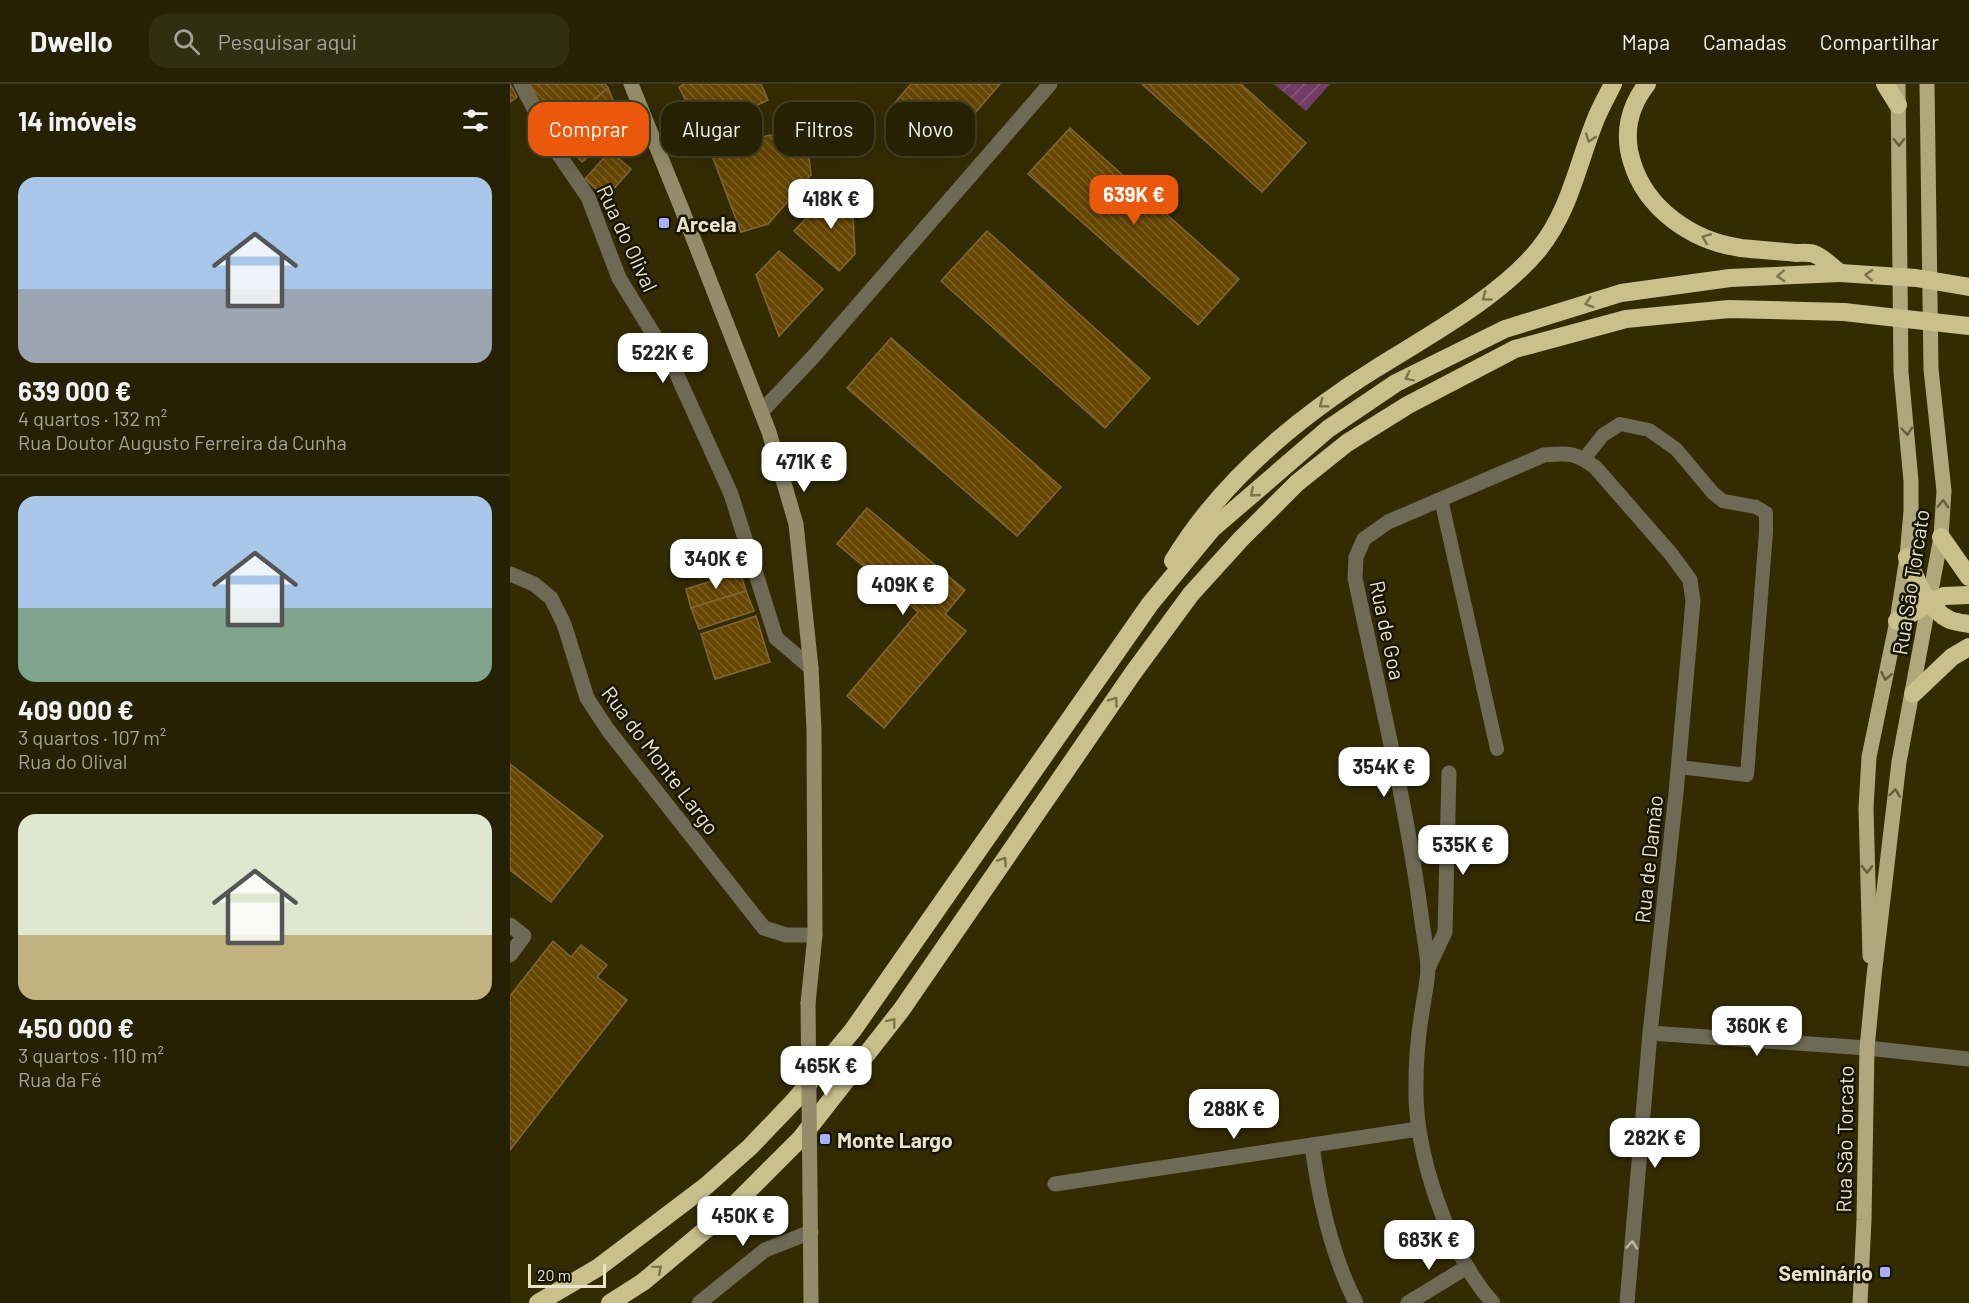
<!DOCTYPE html>
<html lang="pt">
<head>
<meta charset="utf-8">
<style>
  body { margin:0; font-family:Barlow,sans-serif; background:#322e11; color:#f1f3f6; height:100vh; display:flex; flex-direction:column; font-size:22px; white-space:nowrap }
  * { box-sizing:border-box; margin:0 }
  p { font-size:20px; color:#a4a399 }
  .icon { flex:none; width:33px; height:33px; fill:none; stroke:currentColor; stroke-width:2; stroke-linecap:round; stroke-linejoin:round }
  .map { position:relative; flex:1; overflow:hidden }
  .side { display:flex; flex-direction:column; background:#262102; width:510px }
  .side>* { flex:none }
  .guide { position:absolute; left:18px; top:18px; width:570px; height:54px; display:flex; gap:12px }
  .scale { position:absolute; left:18px; bottom:15px; width:78px; box-sizing:border-box; padding-left:6px; border:3px solid #e9e4c9; border-top:0; font-size:16px; line-height:21px; white-space:nowrap; color:#e9e4c9; -webkit-text-stroke:4px #181402; paint-order:stroke }
  .price { position:absolute; translate:-50% -51px; padding:0 14px; border-radius:12px; background:#fff; color:#222; font-size:20px; line-height:39px; filter:drop-shadow(0 2px 3px #0008) }
  .price::after { content:''; position:absolute; left:50%; top:36px; width:18px; height:14px; margin-left:-9px; background:inherit; clip-path:polygon(0 0,100% 0,50% 100%) }
  .price.selected { background:#ea580c; color:#fff }
  ul { padding:0; list-style:none }
  li { display:grid; align-content:center; gap:12px; height:318px; padding:0 18px }
  li+li { border-top:2px solid #423e24 }
  li span { display:grid; place-items:center; height:186px; border-radius:18px; color:#555 }
  li>.icon { margin-inline-start:auto }
  span .icon { width:108px; height:108px; fill:#fffc; stroke-width:1 }
  li b { font-size:26px }
  h2 { display:flex; justify-content:space-between; align-items:center; height:72px; padding:0 18px; font-size:26px }
  .pill { padding:0 21px; border-radius:18px; background:#262102; box-shadow:0 6px 24px #0002,0 0 0 2px #423e24; font-size:21px; line-height:54px }
  .pill.selected { background:#ea580c; color:#fff }
  header { display:flex; align-items:center; gap:36px; box-sizing:border-box; height:84px; padding:0 30px; background:#262102; border-bottom:2px solid #423e24 }
  header strong { font-size:28px }
  nav { display:flex; gap:33px; margin-inline-start:auto; font-size:21px }
  .search { width:420px; height:54px; background:#322e11; display:flex; align-items:center; gap:15px; box-sizing:border-box; padding:0 21px; border-radius:18px; color:#a4a399; font-size:22px }
  main { display:flex; flex:1; min-height:0 }
  .map>svg:first-child { display:block }
  .garden { fill:url(#garden-furrows) }
  .building { fill:url(#building-back-hatch); stroke:#816639; stroke-width:1.5 }
  .lines { fill:none; stroke-linecap:round; stroke-linejoin:round }
  .lane { stroke:#6e6a55; stroke-width:14 }
  .street { stroke:#6e6a55; stroke-width:15 }
  .secondary { stroke:#938d6b; stroke-width:15 }
  .primary { stroke:#b0a77c; stroke-width:15 }
  .highway { stroke:#cac08b; stroke-width:18 }
  .secondary-bridge { stroke:#938d6b; stroke-width:15 }
  .highway-bridge { stroke:#cac08b; stroke-width:18 }
  .oneway { stroke:#7a734d }
  .oneway2 { stroke:#645e3f }
  .oneway3 { stroke:#beb9a0 }
  .poi-dot { fill:#a8b0fc; stroke:#181402; stroke-width:2 }
  .labels { text-anchor:middle; dominant-baseline:central; stroke-width:5; stroke-linejoin:round; paint-order:stroke }
  .poi-label { font-size:21px; font-weight:bold; fill:#e9e4c9; stroke:#181402; text-anchor:start }
  .street-label { font-size:21px; fill:#e9e4c9; stroke:#181402 }
</style>
</head>
<body>
<header>
<strong>Dwello</strong>
<div class="search"><svg class="icon" aria-label="search" viewBox="0 0 24 24"><circle cx="10" cy="10" r="6"/><path d="M15 15l6 6"/></svg>Pesquisar aqui</div>
<nav><a>Mapa</a><a>Camadas</a><a>Compartilhar</a></nav>
</header>
<main>
<section class="side">
<h2>14 imóveis<svg class="icon" aria-label="filters" viewBox="0 0 24 24"><path d="M4 7h16M4 17h16"/><circle cx="9" cy="7" r="2"/><circle cx="15" cy="17" r="2"/></svg></h2>
<ul>
<li><span style="background:linear-gradient(#a9c7e8 60%,#9aa5b1 0)"><svg class="icon" aria-label="home" viewBox="0 0 24 24"><path d="M3 11l9-7 9 7M6 9v11h12V9"/></svg></span><div><b>639 000 €</b><p>4 quartos · 132 m²</p><p>Rua Doutor Augusto Ferreira da Cunha</p></div></li>
<li><span style="background:linear-gradient(#a9c7e8 60%,#7fa58c 0)"><svg class="icon" aria-label="home" viewBox="0 0 24 24"><path d="M3 11l9-7 9 7M6 9v11h12V9"/></svg></span><div><b>409 000 €</b><p>3 quartos · 107 m²</p><p>Rua do Olival</p></div></li>
<li><span style="background:linear-gradient(#dfe7d0 65%,#c2b280 0)"><svg class="icon" aria-label="home" viewBox="0 0 24 24"><path d="M3 11l9-7 9 7M6 9v11h12V9"/></svg></span><div><b>450 000 €</b><p>3 quartos · 110 m²</p><p>Rua da Fé</p></div></li>
</ul>
</section>
<div class="map">
<svg width="1459" height="1219" viewBox="0 0 1459 1219">
  <defs>
    <pattern id="garden-furrows" width="10" height="10" patternUnits="userSpaceOnUse" patternTransform="scale(1.5)"><rect width="10" height="10" fill="#733c64"/><path d="M-1 1l2-2M0 10L10 0M9 11l2-2" fill="none" stroke="#875879"/></pattern>
    <pattern id="building-back-hatch" width="6" height="6" patternUnits="userSpaceOnUse" patternTransform="scale(1.5)"><rect width="6" height="6" fill="#664601"/><path d="M-1 5l2 2M0 0l6 6M5-1l2 2" fill="none" stroke="#7c6125"/></pattern>
  </defs>
  <rect width="100%" height="100%" fill="#332c03"/>
  <!-- garden -->
  <path class="garden" d="M764,0h56l-24,27z"/>
  <!-- building -->
  <g class="building">
    <path d="M0,0l7,13 -7,5z"/>
    <path d="M20,0h75l3,4 -53,44z"/>
    <path d="M174,0h77l7,16 -67,32 -22,-45z"/>
    <path d="M401,0h89l-56,65 -51,-44z"/>
    <path d="M632,0h99l65,59 -44,49z"/>
    <path d="M98,4l16,38 -42,36 -27,-30z"/>
    <path d="M560,44l169,151 -41,46 -170,-151z"/>
    <path d="M259,51l38,3 4,37 -43,49 -27,8 -30,-79z"/>
    <path d="M100,67l21,18 -25,29 -21,-19z"/>
    <path d="M321,109l21,2 3,59 -16,17 -45,-40z"/>
    <path d="M477,147l163,147 -45,50 -164,-147z"/>
    <path d="M269,167l44,38 -44,47 -23,-61z"/>
    <path d="M381,254l170,149 -44,49 -170,-148z"/>
    <path d="M357,424l98,82 -20,24 21,17 -82,97 -37,-32 71,-84 -81,-68z"/>
    <path d="M230,488l6,19 -55,17 -5,-19z"/>
    <path d="M236,507l8,20 -55,18 -8,-21z"/>
    <path d="M246,532l14,46 -55,17 -14,-45z"/>
    <path d="M0,680l93,72 -52,66 -41,-32z"/>
    <path d="M43,857l18,16 10,-12 26,20 -10,12 30,23 -117,150v-154z"/>
  </g>
  <g class="lines">
    <!-- lane -->
    <g class="lane">
      <path d="M1074,375l19,-24 17,-11 29,6 27,19 37,44 10,8 33,6 10,6v19l-19,243 -68,-8"/>
      <path d="M931,415l56,250"/>
    </g>
    <!-- street -->
    <g class="street">
      <path d="M11,0l36,68 31,45 31,81 54,88 58,128 45,144 35,30"/>
      <path d="M251,328l52,-55 237,-273"/>
      <path d="M0,490l24,10 17,14 13,26 23,74 21,32 156,198 22,7h29"/>
      <path d="M0,841l14,11 -14,19"/>
      <path d="M918,884l17,-36 4,-159"/>
      <path d="M1140,949l217,15 102,11"/>
      <path d="M802,1061c7,54 19,109 44,158"/>
      <path d="M545,1100l363,-55"/>
      <path d="M189,1219l66,-53 46,-18"/>
      <path d="M898,1219l59,-36"/>
      <path d="M983,1219c-45,-50 -79,-152 -77,-219 0,-24 2,-48 6,-72 2,-15 6,-31 6,-45 -1,-15 -4,-31 -6,-45 -15,-116 -43,-230 -67,-344l1,-21 8,-18 24,-17 156,-67c25,-2 30,-3 51,12l76,87 19,26 3,21 -17,192 -26,240 -23,270"/>
    </g>
    <!-- secondary -->
    <g class="secondary">
      <path d="M121,0l50,123 88,225 27,92 15,144 3,62 1,205 -7,68"/>
      <path d="M300,1108l1,111"/>
    </g>
    <!-- primary -->
    <g class="primary">
      <path d="M1360,872l-4,-148 3,-51 28,-136 10,-64 4,-46v-30l-10,-109 -3,-288"/>
      <path d="M1350,1219l4,-83 3,-172 7,-72 25,-214 42,-225 3,-46 -13,-122 -4,-285"/>
    </g>
    <!-- highway -->
    <g class="highway">
      <path d="M1137,0c-18,23 -24,50 -15,78 14,47 60,79 109,86 18,2 37,3 55,5 6,0 13,-1 18,1 9,3 19,14 26,19"/>
      <path d="M1375,0l13,21"/>
      <path d="M1431,453l28,40"/>
      <path d="M1397,473c9,22 19,52 43,63 5,2 13,3 19,4"/>
      <path d="M663,477c48,-80 124,-143 202,-192 53,-33 125,-72 164,-120 31,-39 38,-83 56,-128 5,-13 12,-25 18,-37"/>
      <path d="M1387,537l47,-25 25,-1"/>
      <path d="M1403,610l39,-37 17,-10"/>
      <path d="M28,1219l61,-36 107,-81 44,-39 44,-46 59,-71 297,-426 62,-75 116,-100 68,-46 109,-54 116,-36 109,-15 110,-5"/>
      <path d="M100,1219l33,-21 85,-71 73,-73 101,-129 231,-336 58,-79 50,-55 56,-56 50,-40 61,-38 107,-56 111,-30 103,-10 115,3"/>
    </g>
    <!-- secondary-bridge -->
    <path class="secondary-bridge" d="M298,919l2,189"/>
    <!-- highway-bridge -->
    <g class="highway-bridge">
      <path d="M1330,189l76,5 53,9"/>
      <path d="M1334,228l125,14"/>
    </g>
  </g>
  <!-- one-way arrows -->
  <defs><path id="oneway-chevron" d="M-2-3.5L2.5 0L-2 3.5" fill="none" stroke-width="1.6" stroke-linecap="round" stroke-linejoin="round" transform="scale(1.5)"/></defs>
  <g class="oneway">
    <use href="#oneway-chevron" transform="translate(1080 54) rotate(109)"/>
    <use href="#oneway-chevron" transform="translate(1196 154) rotate(-158)"/>
    <use href="#oneway-chevron" transform="translate(1359 191) rotate(-177)"/>
    <use href="#oneway-chevron" transform="translate(1271 192) rotate(177)"/>
    <use href="#oneway-chevron" transform="translate(976 213) rotate(144)"/>
    <use href="#oneway-chevron" transform="translate(1079 219) rotate(163)"/>
    <use href="#oneway-chevron" transform="translate(899 293) rotate(154)"/>
    <use href="#oneway-chevron" transform="translate(813 320) rotate(143)"/>
    <use href="#oneway-chevron" transform="translate(744 409) rotate(139)"/>
    <use href="#oneway-chevron" transform="translate(604 617) rotate(-55)"/>
    <use href="#oneway-chevron" transform="translate(493 777) rotate(-56)"/>
    <use href="#oneway-chevron" transform="translate(382 938) rotate(-52)"/>
    <use href="#oneway-chevron" transform="translate(148 1185) rotate(-40)"/>
  </g>
  <g class="oneway2">
    <use href="#oneway-chevron" transform="translate(1389 58) rotate(89)"/>
    <use href="#oneway-chevron" transform="translate(1397 347) rotate(85)"/>
    <use href="#oneway-chevron" transform="translate(1433 420) rotate(-87)"/>
    <use href="#oneway-chevron" transform="translate(1376 592) rotate(101)"/>
    <use href="#oneway-chevron" transform="translate(1385 709) rotate(-82)"/>
    <use href="#oneway-chevron" transform="translate(1357 785) rotate(89)"/>
  </g>
  <use class="oneway3" href="#oneway-chevron" transform="translate(1122 1161) rotate(-85)"/>
  <!-- markers -->
  <g class="poi-dot">
    <rect x="148" y="133" width="12" height="12" rx="3"/>
    <rect x="309" y="1049" width="12" height="12" rx="3"/>
    <rect x="1369" y="1182" width="12" height="12" rx="3"/>
  </g>
  <g class="labels">
    <!-- poi labels -->
    <g class="poi-label">
      <text x="166" y="139">Arcela</text>
      <text x="327" y="1055">Monte Largo</text>
      <text x="1363" y="1188" text-anchor="end">Seminário</text>
    </g>
    <!-- street labels -->
    <g class="street-label">
      <text transform="translate(118 154) rotate(65)">Rua do Olival</text>
      <text transform="translate(1400 498) rotate(-81)">Rua São Torcato</text>
      <text transform="translate(878 546) rotate(78)">Rua de Goa</text>
      <text transform="translate(151 676) rotate(53)">Rua do Monte Largo</text>
      <text transform="translate(1138 775) rotate(-84)">Rua de Damão</text>
      <text transform="translate(1334 1055) rotate(-89)">Rua São Torcato</text>
    </g>
  </g>
</svg>
<div class="scale">20 m</div>
<b class="price selected" style="left:624px;top:142px">639K €</b>
<b class="price" style="left:321px;top:146px">418K €</b>
<b class="price" style="left:153px;top:300px">522K €</b>
<b class="price" style="left:294px;top:409px">471K €</b>
<b class="price" style="left:206px;top:506px">340K €</b>
<b class="price" style="left:393px;top:532px">409K €</b>
<b class="price" style="left:874px;top:714px">354K €</b>
<b class="price" style="left:953px;top:792px">535K €</b>
<b class="price" style="left:1247px;top:973px">360K €</b>
<b class="price" style="left:316px;top:1013px">465K €</b>
<b class="price" style="left:724px;top:1056px">288K €</b>
<b class="price" style="left:1145px;top:1085px">282K €</b>
<b class="price" style="left:233px;top:1163px">450K €</b>
<b class="price" style="left:919px;top:1187px">683K €</b>
<div class="guide">
<a class="pill selected">Comprar</a>
<a class="pill">Alugar</a>
<a class="pill">Filtros</a>
<a class="pill">Novo</a>
</div>
</div>
</main>
</body>
</html>
